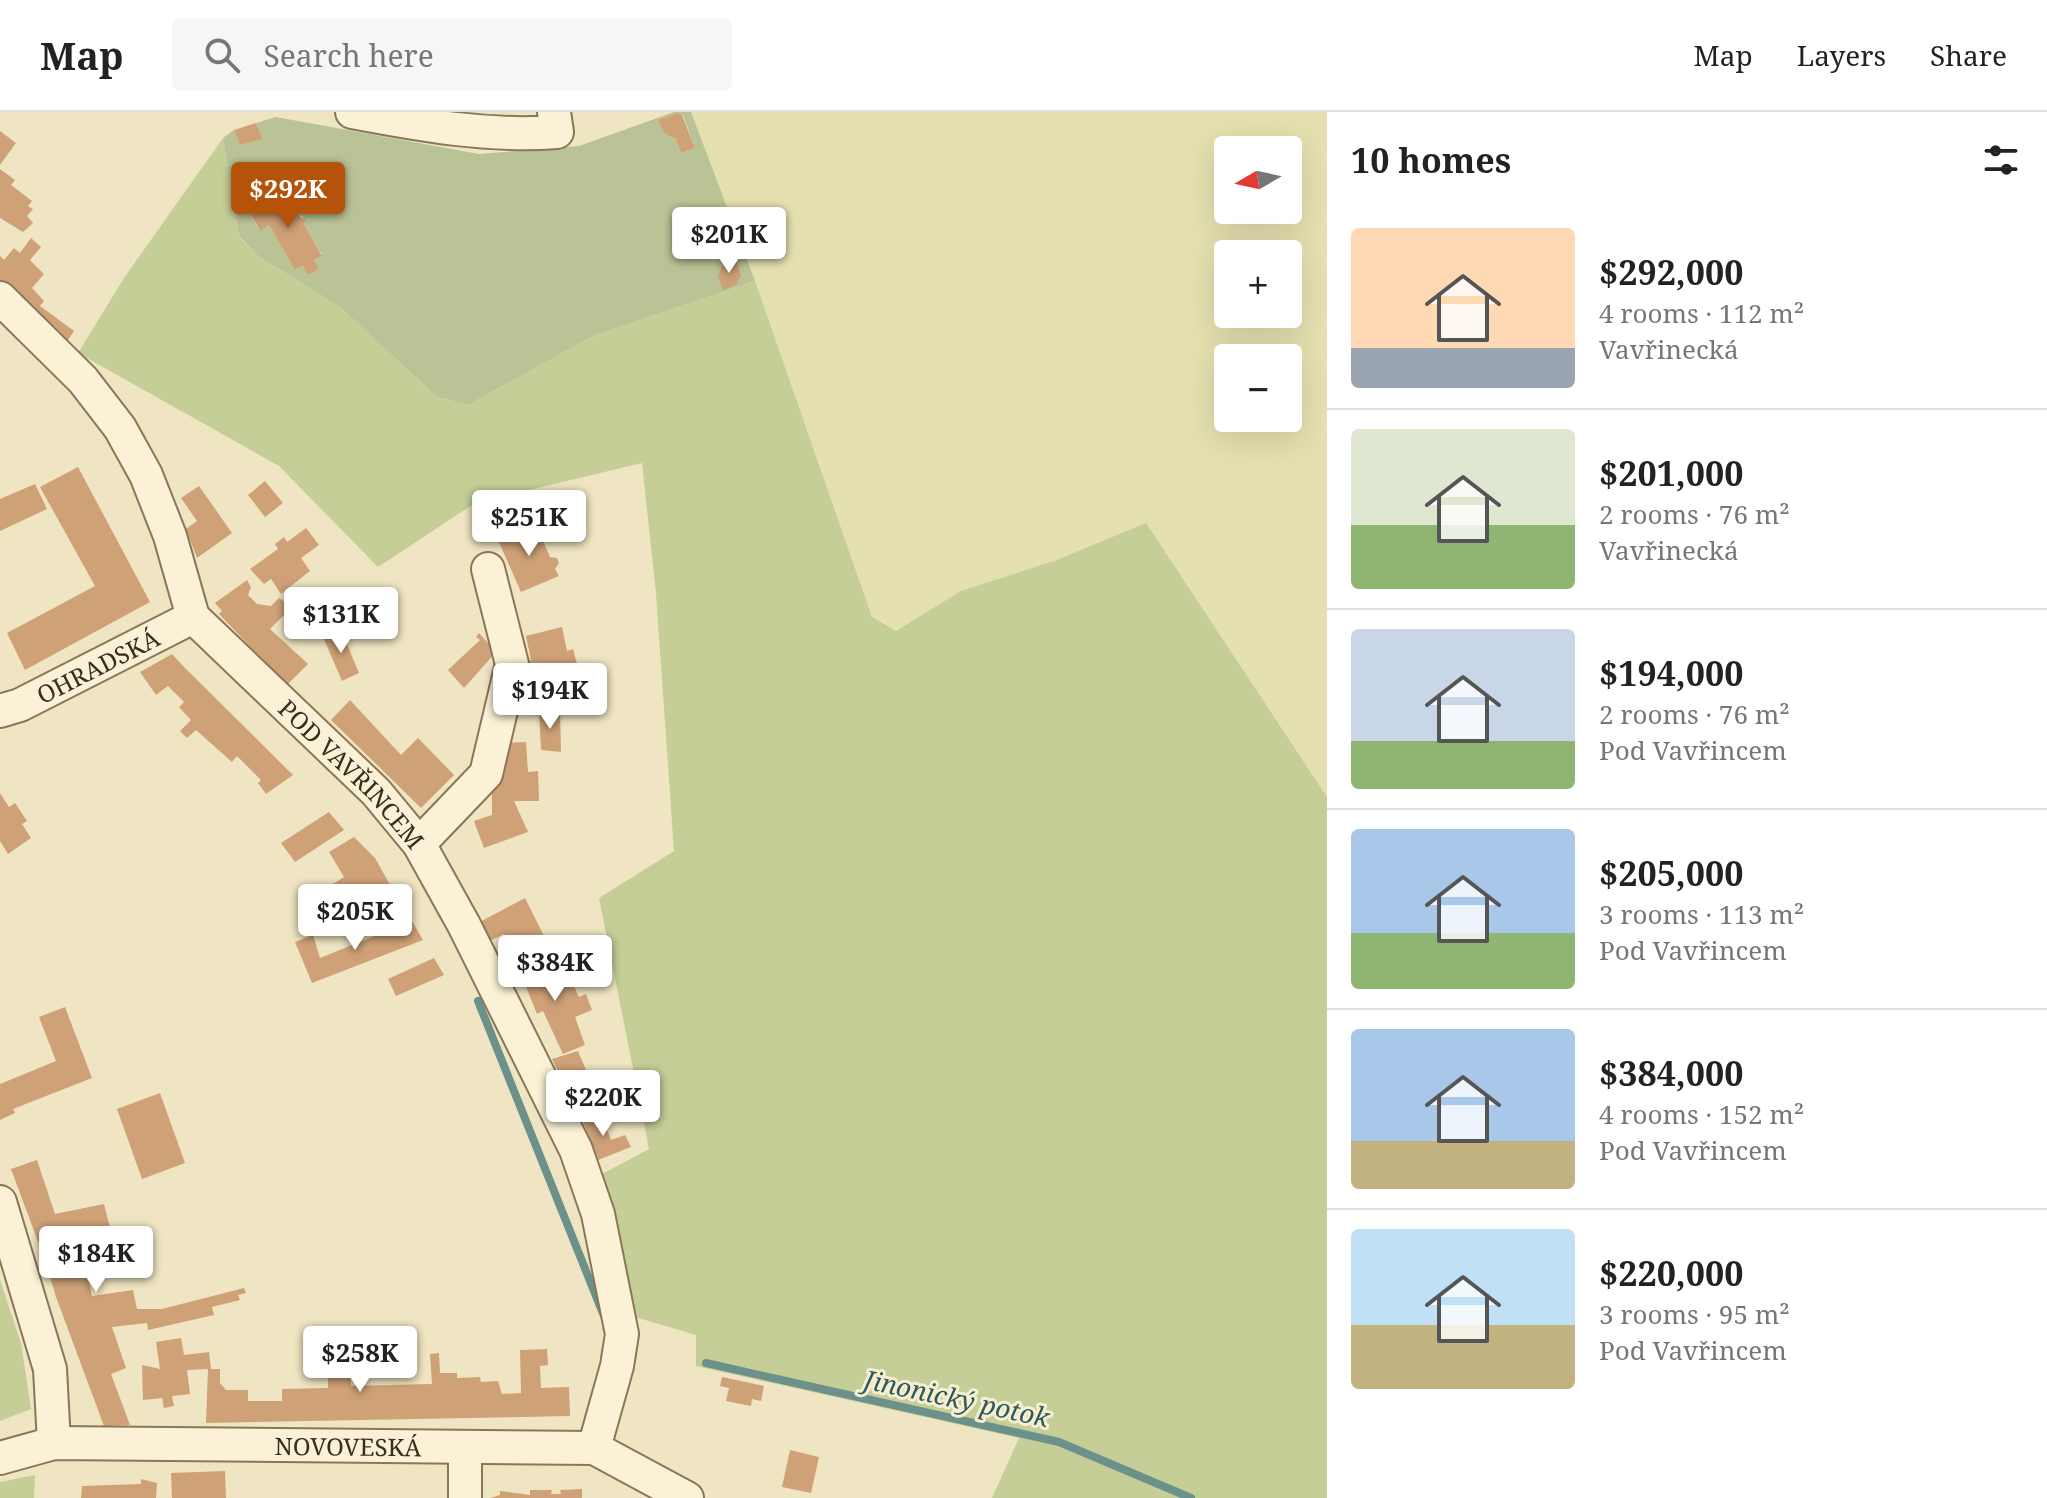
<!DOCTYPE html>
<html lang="en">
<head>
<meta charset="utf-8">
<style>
  body { margin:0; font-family:"Noto Serif",serif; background:#f6f6f6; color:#222; height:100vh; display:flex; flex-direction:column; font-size:30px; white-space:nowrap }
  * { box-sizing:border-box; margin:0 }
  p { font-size:26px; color:#767676 }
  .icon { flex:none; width:44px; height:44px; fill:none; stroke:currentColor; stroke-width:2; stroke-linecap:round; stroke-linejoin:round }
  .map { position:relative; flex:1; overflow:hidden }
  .side { display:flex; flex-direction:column; background:#fff; width:720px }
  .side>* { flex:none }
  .needle { width:52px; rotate:261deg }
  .fabs { position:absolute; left:1214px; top:24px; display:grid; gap:16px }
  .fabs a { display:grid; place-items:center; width:88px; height:88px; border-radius:8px; background:#fff; box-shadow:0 8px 32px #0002; font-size:40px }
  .price { position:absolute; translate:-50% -68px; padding:0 18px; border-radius:8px; background:#fff; color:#222; font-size:26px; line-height:52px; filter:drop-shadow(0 2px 4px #0008) }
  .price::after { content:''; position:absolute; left:50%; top:48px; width:24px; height:18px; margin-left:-12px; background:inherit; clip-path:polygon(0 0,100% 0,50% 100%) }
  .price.on { background:#b45309; color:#fff }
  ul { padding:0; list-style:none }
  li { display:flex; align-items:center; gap:24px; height:200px; padding:0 24px }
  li+li { border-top:2px solid #e0e0e0 }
  li span { display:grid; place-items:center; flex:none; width:224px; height:160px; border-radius:8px; color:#555 }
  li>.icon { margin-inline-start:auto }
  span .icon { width:96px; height:96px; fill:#fffc; stroke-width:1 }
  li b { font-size:34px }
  h2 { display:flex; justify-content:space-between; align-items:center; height:96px; padding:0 24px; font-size:34px }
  header { display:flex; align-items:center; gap:48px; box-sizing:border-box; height:112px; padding:0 40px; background:#fff; border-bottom:2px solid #e0e0e0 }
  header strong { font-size:38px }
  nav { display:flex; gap:44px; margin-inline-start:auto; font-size:28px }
  .search { width:560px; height:72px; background:#f6f6f6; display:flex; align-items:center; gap:20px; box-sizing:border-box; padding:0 28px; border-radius:8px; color:#767676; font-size:30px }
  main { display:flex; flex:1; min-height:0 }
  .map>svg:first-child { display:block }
  .farmland { fill:#e5e0af; fill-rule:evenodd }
  .green { fill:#c4ce96 }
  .cemetery { fill:#bac395; fill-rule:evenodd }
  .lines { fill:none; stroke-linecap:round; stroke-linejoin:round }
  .stream { stroke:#6b918a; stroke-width:8 }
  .building { fill:#cfa177 }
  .minor-casing { stroke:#8a7658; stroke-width:36 }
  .minor { stroke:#faf1d6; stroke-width:32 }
  .labels { text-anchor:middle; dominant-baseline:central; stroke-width:6; stroke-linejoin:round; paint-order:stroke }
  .street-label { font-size:24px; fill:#392d1d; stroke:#f7eed2 }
  .water-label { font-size:26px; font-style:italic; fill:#2c5a5a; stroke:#f7eed2 }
</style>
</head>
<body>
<header>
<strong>Map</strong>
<div class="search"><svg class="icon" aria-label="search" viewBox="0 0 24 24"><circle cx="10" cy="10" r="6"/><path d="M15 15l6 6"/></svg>Search here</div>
<nav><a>Map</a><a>Layers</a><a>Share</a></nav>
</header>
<main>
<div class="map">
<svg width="1327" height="1386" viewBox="0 0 1327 1386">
  <rect width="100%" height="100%" fill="#f0e5c2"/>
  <!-- farmland -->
  <path class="farmland" d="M691,0h636v685l-181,-274 -92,38 -93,30 -65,41 -24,-15 -117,-336zM1228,38h60v60h-60zM1228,142h60v60h-60zM1228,246h60v60h-60z"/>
  <!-- green -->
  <g class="green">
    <path d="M223,26l16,99 19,19 82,51 97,90 31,8 127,-70 160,-54 117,336 24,14 65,-40 93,-30 92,-38 181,274v701h-335l27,-60 -323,-72v-31l-61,-18 -33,-143 47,-25 -50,-251 75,-47 -18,-257 -14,-131 -167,40 -97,64 -99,-101 -201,-113 46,-75z"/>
    <path d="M0,1168l21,63 10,66 -31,12z"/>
    <path d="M35,1363l-1,23h-34v-16z"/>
  </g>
  <!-- cemetery -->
  <path class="cemetery" d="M674,0h17l64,169 -160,54 -127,70 -31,-8 -97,-90 -82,-51 -19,-20 -16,-98 11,-8 6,15 21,-6 -5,-16 20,-6 203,37 100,-8zM678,1l5,2 12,33 -14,5 -5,-14 -12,-6 -5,-13zM274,77l31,30 -1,5 18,31 -8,5 5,9 -11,6 -5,-9 -8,4 -26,-45 -10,5 -8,-14 12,-8 -1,-13z"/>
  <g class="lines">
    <!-- stream -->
    <g class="stream">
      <path d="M478,889l126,315"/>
      <path d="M706,1251l353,79 132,56"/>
    </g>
  </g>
  <!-- building -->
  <g class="building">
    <path d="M678,1l4,2 13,33 -14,5 -5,-14 -12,-6 -6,-13z"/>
    <path d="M256,11l6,16 -22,6 -6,-15z"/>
    <path d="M0,19l16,12 -16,22z"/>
    <path d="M0,57l15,11 -4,5 21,16 -4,5 5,3 -6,7 6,7 -10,9 -23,-14z"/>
    <path d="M272,77l16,6 13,23 5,1 -2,5 18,32 -8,4 5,9 -11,6 -5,-9 -8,4 -26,-45 -9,6 -9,-16 12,-7 -1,-13z"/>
    <path d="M31,126l10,9 -11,13 14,14 -12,14 12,13 -4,5 34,25 -10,15 -64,-60v-30l4,4 10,-12 6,5z"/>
    <path d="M736,149l5,14 -5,10 -13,5 -5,-14 4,-10z"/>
    <path d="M78,355l72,135 -125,68 -18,-37 88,-47 -55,-99z"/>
    <path d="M265,369l18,22 -18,14 -17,-22z"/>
    <path d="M35,372l12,25 -47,22v-32z"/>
    <path d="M199,374l33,47 -35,25 -11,-29 11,-8 -16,-23z"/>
    <path d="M536,412l14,33 7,1 2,5 -4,6 4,7 -38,16 -23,-52z"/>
    <path d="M306,416l13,17 -18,13 9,13 -29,23 -10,-15 -7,5 -14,-15 28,-20 -3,-5 9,-7 3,5z"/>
    <path d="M247,468l4,7 -3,8 9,9 14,2 8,-8 13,9 -22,22 38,35 -21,21 -68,-71 3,-3 -7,-8z"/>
    <path d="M562,515l5,24 6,-2 6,22 -4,6 -37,9 -10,-25 3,-1 -5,-24z"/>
    <path d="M341,518l18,43 -17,8 -19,-44z"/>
    <path d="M479,521l17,19 -32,36 -16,-18 32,-30 -4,-3z"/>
    <path d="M172,542l13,14 108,107 -27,19 -8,-11 3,-3 -24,-24 -5,6 -36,-32 -9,8 -7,-7 11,-11 -12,-13 5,-5 -16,-16 -12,9 -16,-23z"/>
    <path d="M350,588l51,55 17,-17 36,37 -33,33 -90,-88z"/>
    <path d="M539,598l21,1 1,41 -20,-2z"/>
    <path d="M526,630l2,30 10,-1 1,30h-25l14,31 -44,16 -10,-27 18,-6v-43l7,-29z"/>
    <path d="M0,681l9,14 6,-4 12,18 -5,3 9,14 -23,16 -8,-13z"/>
    <path d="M329,700l15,18 -49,32 -14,-19z"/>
    <path d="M354,725l21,21 24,43 -22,8 -5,-10 -8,5 -9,-14 -13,8 -9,-14 11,-7 -15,-25z"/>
    <path d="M525,786l20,40 -31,16 -10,-20 -20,10 -10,-19z"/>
    <path d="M412,809l11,19 -111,43 -17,-41 18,-7 7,23z"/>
    <path d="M537,842l12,29 5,-2 2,6 15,-7 8,17 7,-3 6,16 -17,7 10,28 -22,9 -20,-43 -6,3 -21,-52z"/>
    <path d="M434,846l10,17 -48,21 -8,-17z"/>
    <path d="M65,895l27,71 -79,31 2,4 -15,7v-36l56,-23 -17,-44z"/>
    <path d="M578,939l16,38 15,-6 6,15 -38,15 -25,-54z"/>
    <path d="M160,981l25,70 -43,16 -25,-70z"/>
    <path d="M600,1000l11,28 14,-5 6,12 -33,13 -16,-41z"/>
    <path d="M37,1048l18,54 49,-10 6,24 -32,4 14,64 41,-6 4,19h25l82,-21 2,5 -8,2 2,5 -28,7 2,8 -66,15 -1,-7 -35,4 14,41 -15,6 19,51 -26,1 -48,-129 -8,-27 6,-2 4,11 10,-4 -8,-30 -20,2 -29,-78z"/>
    <path d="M181,1226l3,17 25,-3 2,17h9v14l6,7h22v11h34v-12l46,-1v-31h13v14h9l1,15 81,-2 -2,-30 9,-1 1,20h17v5l23,-1 1,5 17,-1 4,13 19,-1 -1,-43 27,-1 1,16 -8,1 1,22 28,-1 1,29 -364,7 2,-54 -21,1 3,24 -18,2 2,10 -10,2 -2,-10 -19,2 -1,-35 18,4 -4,-27z"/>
    <path d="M722,1265l42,9 -3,15 -9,-2 -1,7 -25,-5 3,-13 -9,-2z"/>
    <path d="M790,1338l29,7 -8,36 -29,-6z"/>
    <path d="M225,1359l1,27h-54l-1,-25z"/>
    <path d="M141,1367l16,4 -1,15h-75l1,-12 59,-2z"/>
    <path d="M582,1377v9h-92l10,-3v-4l30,4v-5h22l-1,4h10l-1,-4z"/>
  </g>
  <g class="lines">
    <!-- minor casing -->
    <g class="minor-casing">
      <g id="minor">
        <path d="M352,0c69,13 134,25 205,20l-3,-20"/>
        <path id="s1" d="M0,186l83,82 37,48 26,47 24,61 23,81 183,175 43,52 45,81 112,225 22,64 24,120 -5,32 -23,82"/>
        <path id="s2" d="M0,599l20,-6 173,-88"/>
        <path d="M419,732l67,-70 26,-110 -24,-95"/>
        <path d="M0,1090l50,167 4,74"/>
        <path d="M465,1335v51"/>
        <path id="s3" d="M0,1346l54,-15 540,5 93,50"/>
      </g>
    </g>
    <!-- minor -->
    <use href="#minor" class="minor"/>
  </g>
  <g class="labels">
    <!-- street labels -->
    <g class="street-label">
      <text stroke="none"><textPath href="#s2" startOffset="108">OHRADSKÁ</textPath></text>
      <text stroke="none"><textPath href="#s1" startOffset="604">POD VAVŘINCEM</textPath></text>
      <text stroke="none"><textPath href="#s3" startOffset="350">NOVOVESKÁ</textPath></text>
    </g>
    <!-- water labels -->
    <g class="water-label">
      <text transform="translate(957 1286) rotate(12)">Jinonický potok</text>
    </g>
  </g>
</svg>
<div class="fabs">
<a><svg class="needle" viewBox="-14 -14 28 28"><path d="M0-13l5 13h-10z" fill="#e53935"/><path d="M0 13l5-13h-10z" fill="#767676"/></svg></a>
<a>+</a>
<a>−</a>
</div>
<b class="price on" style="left:288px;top:118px">$292K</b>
<b class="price" style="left:729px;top:163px">$201K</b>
<b class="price" style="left:529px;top:446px">$251K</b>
<b class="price" style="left:341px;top:543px">$131K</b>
<b class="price" style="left:550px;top:619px">$194K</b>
<b class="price" style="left:355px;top:840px">$205K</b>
<b class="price" style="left:555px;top:891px">$384K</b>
<b class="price" style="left:603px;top:1026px">$220K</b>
<b class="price" style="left:96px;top:1182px">$184K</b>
<b class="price" style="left:360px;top:1282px">$258K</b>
</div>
<section class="side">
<h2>10 homes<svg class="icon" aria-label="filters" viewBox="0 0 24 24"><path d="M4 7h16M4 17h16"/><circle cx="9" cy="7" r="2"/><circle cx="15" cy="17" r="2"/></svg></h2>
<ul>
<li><span style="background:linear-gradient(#ffd9b3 75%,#9aa5b1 0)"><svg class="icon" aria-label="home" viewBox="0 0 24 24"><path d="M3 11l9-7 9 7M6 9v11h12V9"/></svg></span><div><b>$292,000</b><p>4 rooms · 112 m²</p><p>Vavřinecká</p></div></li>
<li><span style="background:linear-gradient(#dfe7d0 60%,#8fb573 0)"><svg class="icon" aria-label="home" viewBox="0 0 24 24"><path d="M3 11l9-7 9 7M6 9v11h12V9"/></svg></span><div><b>$201,000</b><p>2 rooms · 76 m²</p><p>Vavřinecká</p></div></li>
<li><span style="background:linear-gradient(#c9d6e8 70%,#8fb573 0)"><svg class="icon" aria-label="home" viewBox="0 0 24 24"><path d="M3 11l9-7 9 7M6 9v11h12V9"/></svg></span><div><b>$194,000</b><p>2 rooms · 76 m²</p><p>Pod Vavřincem</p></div></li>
<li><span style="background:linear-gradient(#a9c7e8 65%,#8fb573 0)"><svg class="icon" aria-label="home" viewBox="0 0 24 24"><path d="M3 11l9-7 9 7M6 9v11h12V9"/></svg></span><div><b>$205,000</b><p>3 rooms · 113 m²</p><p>Pod Vavřincem</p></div></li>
<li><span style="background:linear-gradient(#a9c7e8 70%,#c2b280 0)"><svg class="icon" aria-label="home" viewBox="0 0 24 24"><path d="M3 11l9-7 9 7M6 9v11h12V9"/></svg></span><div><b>$384,000</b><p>4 rooms · 152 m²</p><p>Pod Vavřincem</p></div></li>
<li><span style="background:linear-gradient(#bfe0f5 60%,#c2b280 0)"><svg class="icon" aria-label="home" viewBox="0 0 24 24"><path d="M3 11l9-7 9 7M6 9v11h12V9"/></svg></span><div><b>$220,000</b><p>3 rooms · 95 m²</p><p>Pod Vavřincem</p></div></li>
</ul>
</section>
</main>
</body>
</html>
